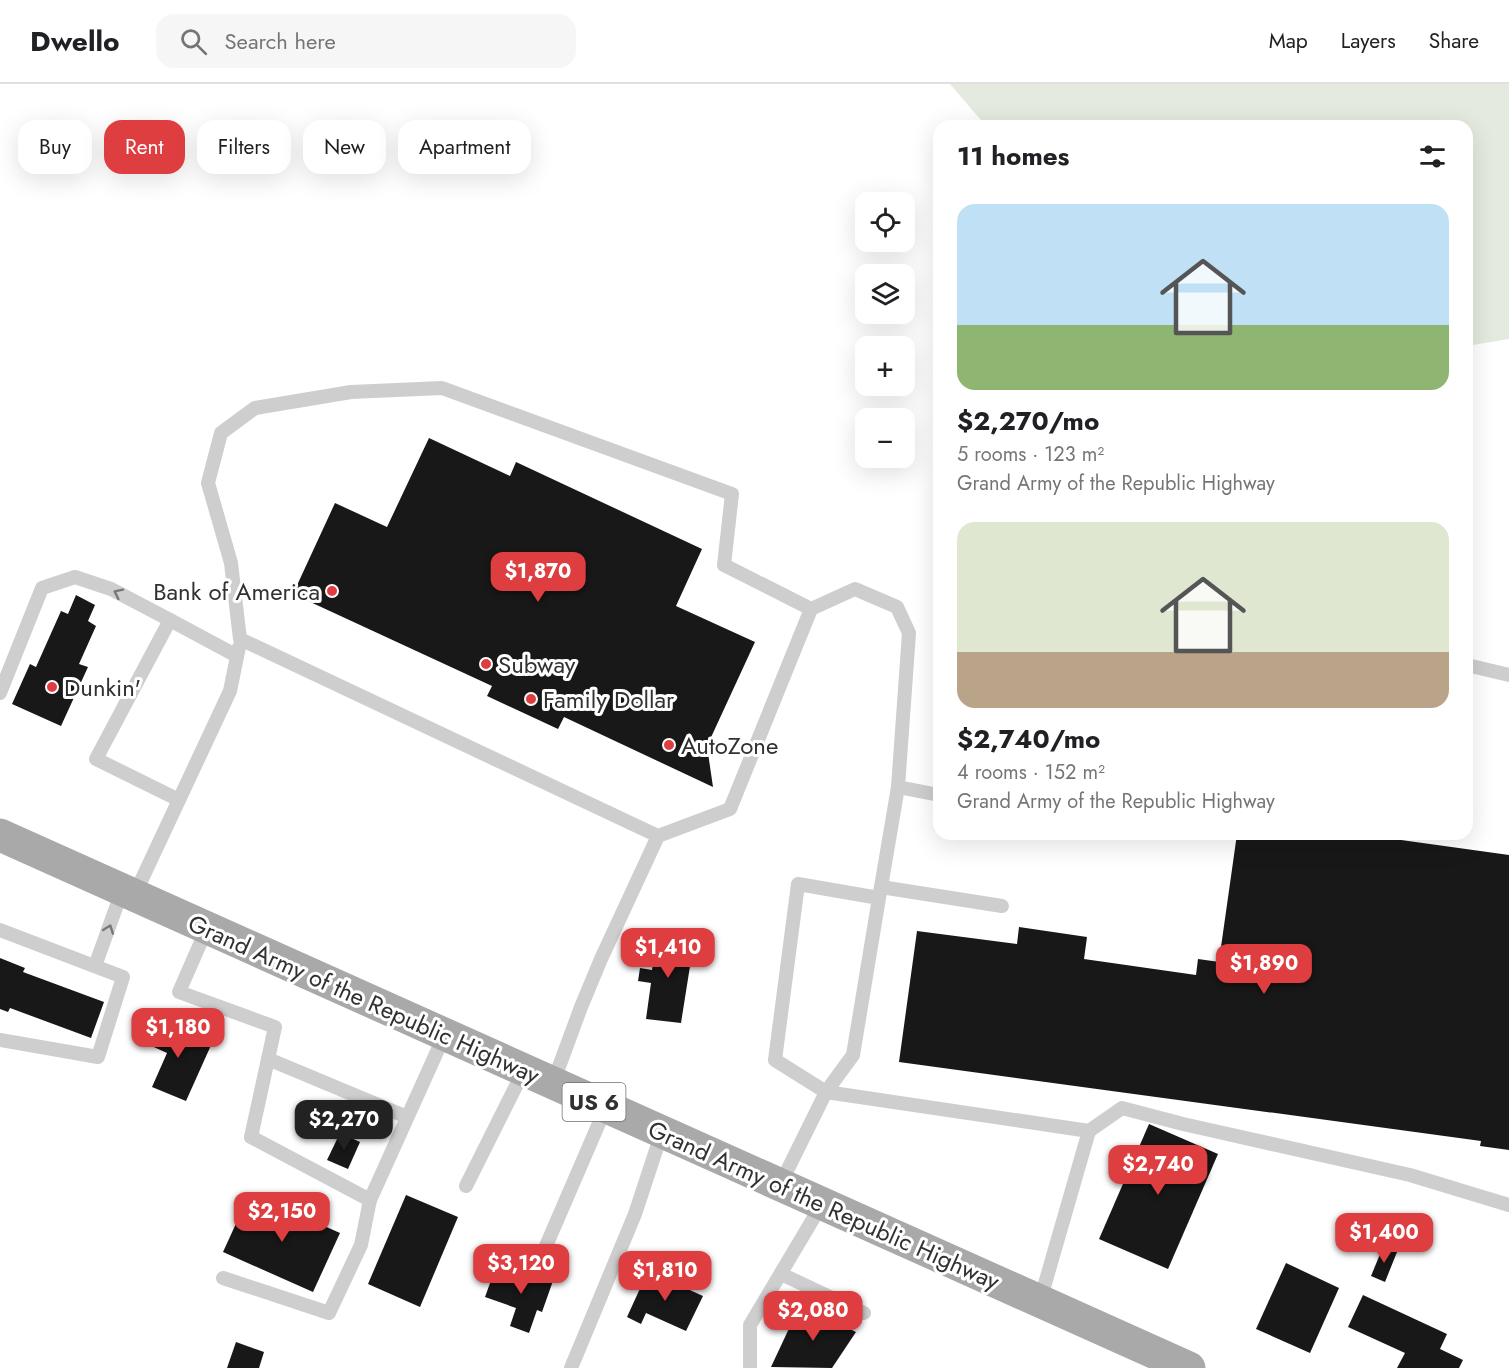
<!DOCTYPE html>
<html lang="en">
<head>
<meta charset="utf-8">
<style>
  body { margin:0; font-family:Jost,sans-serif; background:#f6f6f6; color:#202124; height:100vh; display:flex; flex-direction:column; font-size:22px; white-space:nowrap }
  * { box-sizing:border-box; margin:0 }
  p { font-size:20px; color:#757577 }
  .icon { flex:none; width:33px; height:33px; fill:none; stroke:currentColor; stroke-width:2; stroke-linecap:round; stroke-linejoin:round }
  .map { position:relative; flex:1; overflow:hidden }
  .drawer { position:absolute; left:933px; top:36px; width:540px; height:720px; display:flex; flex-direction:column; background:#fff; border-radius:18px; box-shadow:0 6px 24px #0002 }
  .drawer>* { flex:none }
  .top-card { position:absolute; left:18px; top:36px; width:570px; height:54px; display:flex; gap:12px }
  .buttons { position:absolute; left:855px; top:108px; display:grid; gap:12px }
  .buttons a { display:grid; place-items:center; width:60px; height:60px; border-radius:12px; background:#fff; box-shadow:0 6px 24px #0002; font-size:30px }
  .price { position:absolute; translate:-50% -51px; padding:0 14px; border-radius:12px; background:#de3e40; color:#fff; font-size:20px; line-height:39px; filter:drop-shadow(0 2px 3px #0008) }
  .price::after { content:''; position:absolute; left:50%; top:36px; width:18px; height:14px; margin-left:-9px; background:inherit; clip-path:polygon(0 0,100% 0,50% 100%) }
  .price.on { background:#222; color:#fff }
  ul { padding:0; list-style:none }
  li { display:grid; align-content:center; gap:12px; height:318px; padding:0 24px }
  li span { display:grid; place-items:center; height:186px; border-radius:18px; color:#555 }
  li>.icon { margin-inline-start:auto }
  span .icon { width:108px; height:108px; fill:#fffc; stroke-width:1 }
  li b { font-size:26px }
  h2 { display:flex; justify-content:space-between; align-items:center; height:72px; padding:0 24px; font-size:26px }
  .tag { padding:0 21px; border-radius:18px; background:#fff; box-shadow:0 6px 24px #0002; font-size:21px; line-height:54px }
  .tag.on { background:#de3e40; color:#fff }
  header { display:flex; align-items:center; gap:36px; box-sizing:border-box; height:84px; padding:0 30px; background:#fff; border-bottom:2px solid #e0e0e0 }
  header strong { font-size:28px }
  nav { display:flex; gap:33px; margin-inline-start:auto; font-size:21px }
  .search { width:420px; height:54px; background:#f6f6f6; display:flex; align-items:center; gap:15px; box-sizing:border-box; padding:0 21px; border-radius:18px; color:#757577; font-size:22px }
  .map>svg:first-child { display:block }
  .green { fill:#e4eade }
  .building { fill:#181818 }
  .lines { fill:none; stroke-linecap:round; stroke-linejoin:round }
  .lane { stroke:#cecece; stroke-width:14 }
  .primary { stroke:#a9a9a9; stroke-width:33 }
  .oneway { stroke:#787878 }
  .poi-dot { fill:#de3e40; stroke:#fff; stroke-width:2 }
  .labels { text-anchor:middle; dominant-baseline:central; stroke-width:6; stroke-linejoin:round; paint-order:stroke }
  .shield { fill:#fff; stroke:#6f6f6f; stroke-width:1.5 }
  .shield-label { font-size:22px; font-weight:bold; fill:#313131 }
  .poi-label { font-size:24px; fill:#313131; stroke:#fff; text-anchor:start }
  .street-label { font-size:24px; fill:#313131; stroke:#fff }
</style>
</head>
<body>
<header>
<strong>Dwello</strong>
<div class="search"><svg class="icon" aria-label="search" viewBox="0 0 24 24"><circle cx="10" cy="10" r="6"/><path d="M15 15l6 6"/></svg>Search here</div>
<nav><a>Map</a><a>Layers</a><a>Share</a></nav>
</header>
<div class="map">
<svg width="1509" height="1284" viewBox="0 0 1509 1284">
  <rect width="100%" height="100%" fill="#fff"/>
  <!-- green -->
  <path class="green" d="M950,0h559v255l-42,7v-220h-481z"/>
  <!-- building -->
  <g class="building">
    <path d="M429,354l81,38 6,-14 186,87 -26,57 79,36 -48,104 6,41 -149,-70 -6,12 -71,-33 5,-10 -199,-92 42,-91 52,24z"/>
    <path d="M76,511l19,10 -7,16 8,5 -17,38 9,3 -27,59 -49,-22 18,-40 6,3 25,-56 7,3z"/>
    <path d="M1237,750h121l151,21v295l-29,-4 1,-5 -582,-79 18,-131 100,13 2,-17 68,10 -3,22 112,16 2,-16 93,13 1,-8 -72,-10z"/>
    <path d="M657,852l37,5 -13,82 -35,-4 5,-36 -13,-2 2,-13 12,2z"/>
    <path d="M0,874l25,10 -2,4 81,30 -13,36 -81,-30 -2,4 -8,-3z"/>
    <path d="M156,935l56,24 -26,58 -34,-14 15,-34 -22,-10z"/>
    <path d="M1149,1040l69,30 -50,115 -69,-30z"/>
    <path d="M340,1049l20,9 -12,27 -21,-9z"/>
    <path d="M250,1109l90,40 -27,59 -90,-40z"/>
    <path d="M406,1111l52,22 -38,90 -52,-23z"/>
    <path d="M1383,1163l14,5 -12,30 -14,-6z"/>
    <path d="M1286,1179l53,25 -29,65 -54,-24z"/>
    <path d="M522,1183l32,11 -12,34 -5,-2 -8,23 -19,-7 6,-18 -31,-11 9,-25 24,8z"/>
    <path d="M648,1187l55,25 -17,35 -40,-18 -5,11 -14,-7z"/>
    <path d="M1363,1211l84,39 -7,15 23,11 -4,8h-62l8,-15 -57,-26z"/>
    <path d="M800,1221l56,27 -24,36 -61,-1z"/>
    <path d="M236,1258l28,10 -5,16h-32z"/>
  </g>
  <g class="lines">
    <!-- lane -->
    <g class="lane">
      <path d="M811,525l44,-20 42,18 12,26 -11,154"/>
      <path d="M1467,581l42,10"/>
      <path d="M0,609l42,-105 33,-11 36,12 59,31"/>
      <path d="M179,716l-83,-41 74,-139 67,36"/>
      <path d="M881,803l121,19"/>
      <path d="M134,812l96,-205 9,-44"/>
      <path d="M879,814l-81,-14 -23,176 51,32 27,-37 26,-157 2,-11 17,-100 41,8"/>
      <path d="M207,844l-28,64 96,35 -24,110 119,63 75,-166"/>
      <path d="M0,846l123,47 -25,80 -98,-17"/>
      <path d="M95,882l27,-75"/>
      <path d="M268,975l139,58"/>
      <path d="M553,999l28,-76 20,-48 57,-123 72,-27 81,-200 -87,-44 8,-71 -290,-106 -91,4 -96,16 -34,25 -13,50 23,80 9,76 418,197"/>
      <path d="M780,1101l46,-93 263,39 33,-23 61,16 227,51 99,30"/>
      <path d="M466,1102l58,-116"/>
      <path d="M546,1162l60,-139"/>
      <path d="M781,1190l83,39"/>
      <path d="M223,1194l106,35 32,-68 9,-45"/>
      <path d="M1040,1217l49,-170"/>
      <path d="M571,1284l64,-154 27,-82"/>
      <path d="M750,1284v-43l72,-121"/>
    </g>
    <!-- primary -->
    <path class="primary" d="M0,751l1189,533"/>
  </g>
  <!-- one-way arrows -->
  <defs><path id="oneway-chevron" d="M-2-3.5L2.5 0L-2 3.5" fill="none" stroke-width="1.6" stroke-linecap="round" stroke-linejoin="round" transform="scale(1.5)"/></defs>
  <g class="oneway">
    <use href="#oneway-chevron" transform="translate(118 509) rotate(-154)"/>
    <use href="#oneway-chevron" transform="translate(109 845) rotate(-70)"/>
  </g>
  <!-- markers -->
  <g class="poi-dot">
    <circle cx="332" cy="507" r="6"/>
    <circle cx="486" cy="580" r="6"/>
    <circle cx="52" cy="603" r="6"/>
    <circle cx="531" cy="615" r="6"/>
    <circle cx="669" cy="661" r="6"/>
  </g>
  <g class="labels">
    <!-- shield labels -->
    <rect class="shield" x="562.5" y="999" width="63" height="38" rx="4.5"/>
    <g class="shield-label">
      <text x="594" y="1018">US 6</text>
    </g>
    <!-- poi labels -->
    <g class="poi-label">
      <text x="320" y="507" text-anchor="end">Bank of America</text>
      <text x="498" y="580">Subway</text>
      <text x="64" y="603">Dunkin'</text>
      <text x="543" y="615">Family Dollar</text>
      <text x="681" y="661">AutoZone</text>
    </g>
    <!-- street labels -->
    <g class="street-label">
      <text transform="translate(364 915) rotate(24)">Grand Army of the Republic Highway</text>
      <text transform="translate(824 1121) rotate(24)">Grand Army of the Republic Highway</text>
    </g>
  </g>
</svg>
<div class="buttons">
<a><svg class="icon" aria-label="locate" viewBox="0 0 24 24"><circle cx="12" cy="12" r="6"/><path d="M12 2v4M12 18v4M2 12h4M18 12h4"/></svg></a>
<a><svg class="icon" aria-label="layers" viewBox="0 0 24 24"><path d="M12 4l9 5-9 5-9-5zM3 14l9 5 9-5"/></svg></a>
<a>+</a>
<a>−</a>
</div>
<b class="price" style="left:538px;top:519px">$1,870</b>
<b class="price" style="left:668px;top:895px">$1,410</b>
<b class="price" style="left:1264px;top:911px">$1,890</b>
<b class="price" style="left:178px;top:975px">$1,180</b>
<b class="price on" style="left:344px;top:1067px">$2,270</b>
<b class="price" style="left:1158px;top:1112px">$2,740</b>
<b class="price" style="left:282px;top:1159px">$2,150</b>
<b class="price" style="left:1384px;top:1180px">$1,400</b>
<b class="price" style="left:521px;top:1211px">$3,120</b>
<b class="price" style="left:665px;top:1218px">$1,810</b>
<b class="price" style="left:813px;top:1258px">$2,080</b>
<div class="top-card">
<a class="tag">Buy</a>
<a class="tag on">Rent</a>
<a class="tag">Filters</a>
<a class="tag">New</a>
<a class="tag">Apartment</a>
</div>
<section class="drawer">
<h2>11 homes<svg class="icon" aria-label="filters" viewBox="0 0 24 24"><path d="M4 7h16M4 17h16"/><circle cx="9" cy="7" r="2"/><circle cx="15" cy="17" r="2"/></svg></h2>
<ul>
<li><span style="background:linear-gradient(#bfe0f5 65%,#8fb573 0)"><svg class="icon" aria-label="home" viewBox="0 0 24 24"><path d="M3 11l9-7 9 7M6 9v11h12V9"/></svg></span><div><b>$2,270/mo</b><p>5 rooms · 123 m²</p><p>Grand Army of the Republic Highway</p></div></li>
<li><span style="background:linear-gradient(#dfe7d0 70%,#b9a48a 0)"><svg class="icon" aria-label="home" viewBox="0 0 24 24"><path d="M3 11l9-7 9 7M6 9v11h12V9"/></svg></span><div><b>$2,740/mo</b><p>4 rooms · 152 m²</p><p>Grand Army of the Republic Highway</p></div></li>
</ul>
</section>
</div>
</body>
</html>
